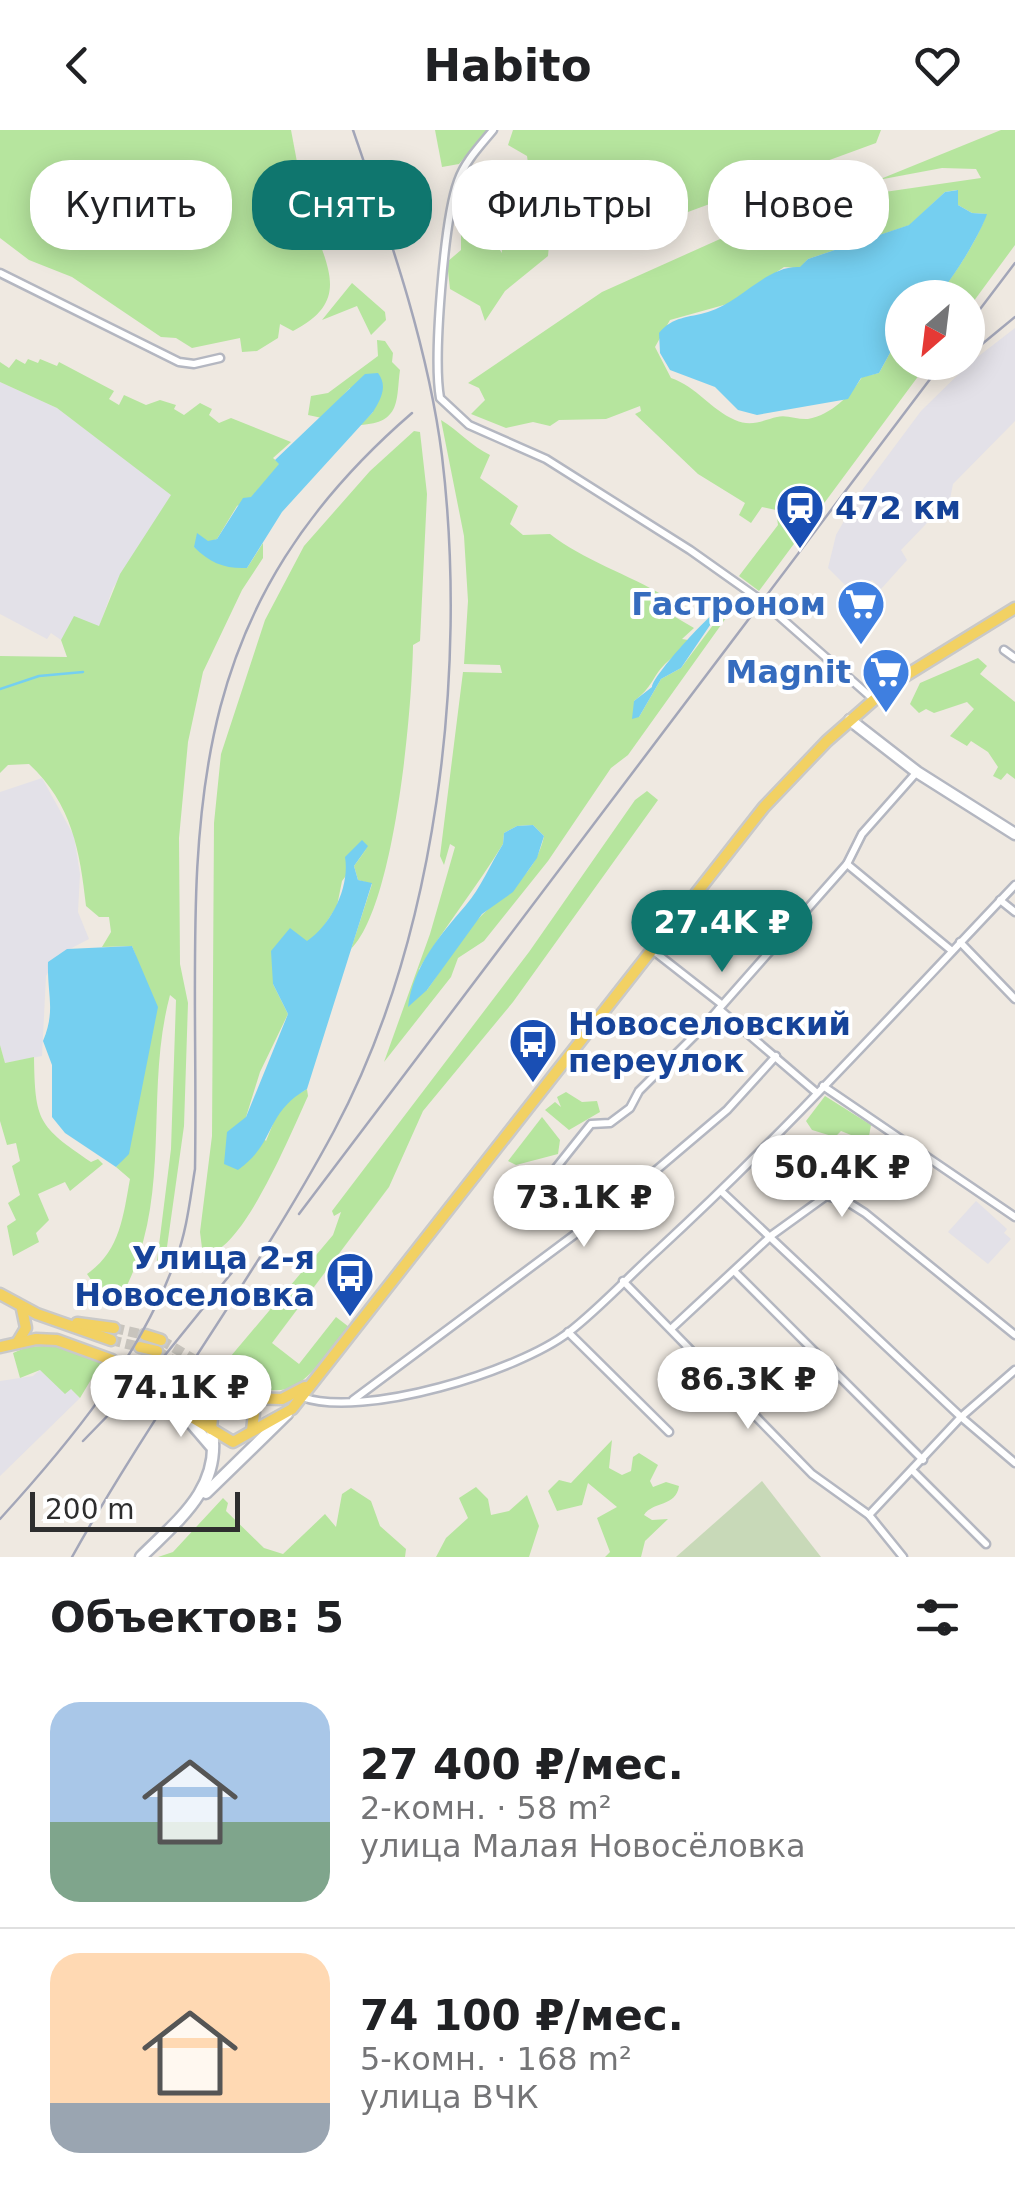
<!DOCTYPE html>
<html lang="ru">
<head>
<meta charset="utf-8">
<style>
  body { margin:0; font-family:"DejaVu Sans",sans-serif; background:#f2f2f2; color:#202124; height:100vh; display:flex; flex-direction:column; font-size:38px; white-space:nowrap }
  * { box-sizing:border-box; margin:0 }
  p { font-size:32px; color:#757577 }
  .icon { flex:none; width:55px; height:55px; fill:none; stroke:currentColor; stroke-width:2; stroke-linecap:round; stroke-linejoin:round }
  .map { position:relative; height:1427px; overflow:hidden }
  .sheet { display:flex; flex-direction:column; background:#fff; flex:1 }
  .sheet>* { flex:none }
  .banner { position:absolute; left:30px; top:30px; width:955px; height:90px; display:flex; gap:20px }
  .needle { width:65px; rotate:208deg }
  .tools { position:absolute; left:885px; top:150px; display:grid; gap:20px }
  .tools a { display:grid; place-items:center; width:100px; height:100px; border-radius:50%; background:#fff; box-shadow:0 5px 25px #0003; font-size:50px }
  .scale { position:absolute; left:30px; bottom:25px; width:210px; box-sizing:border-box; padding-left:10px; border:5px solid #2e2e2e; border-top:0; font-size:28px; line-height:35px; white-space:nowrap; color:#2e2e2e; -webkit-text-stroke:8px #fff; paint-order:stroke }
  .price { position:absolute; translate:-50% -85px; padding:0 22px; border-radius:35px; background:#fff; color:#222; font-size:32px; line-height:65px; filter:drop-shadow(0 2px 5px #0008) }
  .price::after { content:''; position:absolute; left:50%; top:60px; width:30px; height:22px; margin-left:-15px; background:inherit; clip-path:polygon(0 0,100% 0,50% 100%) }
  .price.current { background:#0f766e; color:#fff }
  ul { padding:0; list-style:none }
  li { display:flex; align-items:center; gap:30px; height:250px; padding:0 50px }
  li+li { border-top:2px solid #e0e0e0 }
  li span { display:grid; place-items:center; flex:none; width:280px; height:200px; border-radius:30px; color:#555 }
  li>.icon { margin-inline-start:auto }
  span .icon { width:120px; height:120px; fill:#fffc; stroke-width:1 }
  li b { font-size:42px }
  h2 { display:flex; justify-content:space-between; align-items:center; height:120px; padding:0 50px; font-size:42px }
  .pill { padding:0 35px; border-radius:40px; background:#fff; box-shadow:0 5px 25px #0003; font-size:35px; line-height:90px }
  .pill.current { background:#0f766e; color:#fff }
  header { display:flex; justify-content:space-between; align-items:center; height:130px; padding:0 50px; background:#fff; font-size:45px; font-weight:800 }
  .map>svg:first-child { display:block }
  .industrial { fill:#e3e1e8 }
  .green { fill:#b6e59e; fill-rule:evenodd }
  .cemetery { fill:#c8d9b8 }
  .water { fill:#75cff0 }
  .lines { fill:none; stroke-linecap:round; stroke-linejoin:round }
  .stream { stroke:#75cff0; stroke-width:2.5 }
  .primary-tunnel { stroke:#c8c4bd; stroke-width:10; stroke-dasharray:10 5; stroke-linecap:butt }
  .street-casing { stroke:#b4b7c1; stroke-width:11 }
  .secondary-casing { stroke:#b4b7c1; stroke-width:15 }
  .primary-casing { stroke:#c9c9c9; stroke-width:15 }
  .street { stroke:#fff; stroke-width:6 }
  .secondary { stroke:#fff; stroke-width:10 }
  .primary { stroke:#f2d163; stroke-width:10 }
  .rail { stroke:#a3a6b8; stroke-width:2.5 }
  .labels { text-anchor:middle; dominant-baseline:central; stroke-width:8; stroke-linejoin:round; paint-order:stroke }
  .transit-label { font-size:32px; font-weight:bold; fill:#164399; stroke:#fff; text-anchor:start }
  .shop-label { font-size:32px; font-weight:bold; fill:#366cbe; stroke:#fff; text-anchor:end }
</style>
</head>
<body>
<header><svg class="icon" aria-label="back" viewBox="0 0 24 24"><path d="M15 5l-7 7 7 7"/></svg>Habito<svg class="icon" aria-label="heart" viewBox="0 0 24 24"><path d="M12 20l-8-8c-3-5 5-10 8-4 3-6 11-1 8 4z"/></svg></header>
<div class="map">
<svg width="1015" height="1427" viewBox="0 0 1015 1427">
  <rect width="100%" height="100%" fill="#efe9e1"/>
  <!-- industrial -->
  <g class="industrial">
    <path d="M1015,198v93l-62,63 -3,15 -49,51 6,10 -26,29 -9,-9 -16,16 -28,-28 8,-33 24,-42 61,-82 50,-49z"/>
    <path d="M0,252l57,26 115,87 -59,93 -14,39 -30,2 -8,11 -10,-7 -4,6 -47,-25z"/>
    <path d="M42,648l32,58 6,38 -2,38 11,27 -31,16 -12,21 -4,80 -37,7 -5,-18v-253z"/>
    <path d="M976,1071l31,28 -3,4 7,6 -23,25 -40,-32z"/>
    <path d="M40,1240l25,23 5,-5 10,10 -80,78v-95l33,-5z"/>
  </g>
  <!-- green -->
  <g class="green">
    <path d="M0,0h291l9,48 -3,15 -13,2 13,6 1,6 -21,1 -3,5 39,11c16,47 36,78 -20,107l-13,-7 -2,14 -21,13 -15,1 -2,-14 -48,10 -16,-10 -15,-1 -89,-60 -43,-17 -29,-22z"/>
    <path d="M435,0h52l-28,34 -17,3z"/>
    <path d="M513,0h368l-5,13 -218,80 -60,-25 -48,35 -2,23 -43,35 -20,30 -5,-15 -30,-17 -3,-27 14,-12v-20l13,-17 28,40 -2,-62 5,-4 37,7 -4,-29 -10,-2 -1,-7 -19,-11z"/>
    <path d="M1001,0h14v115l-47,64v-11l-33,-1c14,-12 47,-64 51,-83l-14,-1 -14,-8 -1,-15 -12,2 -35,33 -102,34 -8,9 -16,-1 -53,36 -61,17 -15,27 16,31c26,9 39,31 64,42 17,8 31,-1 42,-3 9,-3 21,3 31,2 23,-4 43,-24 54,-42l17,-4 23,-42v31l26,1 -169,228 -20,-15 39,-51 -2,-15 -14,-3 -11,16 -12,-8 6,-12 -47,-29 -63,-60 6,-3 -1,-5 -34,13 -47,1 -9,6 -17,-4 -27,6 -35,-14 14,-14 -6,-12 -11,-5 134,-91 156,-70 15,2 77,-27 131,-19 -5,-9 -34,-1 -64,12z"/>
    <path d="M352,153l33,29 1,8 -15,15 -14,-29 -35,14z"/>
    <path d="M377,210l8,1 8,12 -1,9 8,8c-4,29 2,53 -40,55l13,-13 -23,-24 -28,30 -14,-3 3,-19 17,-3 50,-37z"/>
    <path d="M16,229l9,5 3,-5 10,4 2,-4 17,7 2,-4 55,29 -5,8 10,6 5,-10 22,10 14,-5 16,5 -2,4 10,6 16,-12 12,6 -3,6 10,8 12,-5 60,24 -18,16 7,6 -29,34 -14,8 -20,33 -23,8 53,21 16,-25v15l-21,32 -39,82 -15,70 -9,96 1,126 8,39 -4,123 -18,128 -9,7 14,-112 5,-149 -6,-5c-27,101 5,204 -49,302l-25,-10 -9,-13c33,-23 36,-57 43,-95l-14,-12c15,-15 15,-29 19,-50 12,-58 20,-114 -3,-171l-30,1 9,-15 -2,-15h-10l-13,-11c-6,-55 -14,-102 -57,-142l-21,1 -8,8v-117l67,1 -6,-17 13,-24 25,10 21,-52 51,-79 -114,-87 -57,-26v-20l9,6z"/>
    <path d="M441,290c18,11 30,26 49,35l-10,23 38,28 -8,18 13,11 27,-1c33,26 78,40 116,63l-1,14 29,17 -12,11 6,1c-7,12 -14,15 -23,24 -13,13 -12,23 -31,37l5,16 22,-38 20,-11 44,-59 5,-3 1,5 -103,144 -17,13 -63,93 -64,80 -26,17 -7,19 -67,85 46,-128 25,-87 -5,-3 -6,21 -4,-9 23,-184 39,1 -2,-8 -36,-1 4,-63 -4,-65zM533,695l11,11c-8,38 -36,54 -61,78 -22,20 -38,51 -56,76l-8,-21c27,-44 57,-81 84,-125l1,-11 13,-7z"/>
    <path d="M414,301l6,1 7,62 -7,147 -7,4c-1,65 -18,260 -62,304l21,-65 -14,-4 -4,-14 14,-19 -26,34 -5,25 -17,26 -47,52 15,30 -28,58 -14,45 20,24 15,-37 26,-15 1,7c-16,35 -64,151 -98,157l-8,-5 -2,-16 12,-96 2,-313 7,-69 44,-134 39,-74 66,-75z"/>
    <path d="M978,528l9,8 -7,8 35,28v77l-8,-6 -6,7 -8,-4 5,-9 -10,-15 -17,-11 -4,5 -17,-10 24,-27 -7,-7 -33,11 -8,-4 -7,4 -9,-9 10,-21z"/>
    <path d="M647,661l11,9 -145,202 -90,109 -34,76 -117,156 27,21 37,-47 13,10c-48,57 -55,86 -129,42l113,-134 8,-23 -7,4 -2,-5 197,-259 106,-152z"/>
    <path d="M0,915l5,18 29,-6c1,64 4,69 57,105l7,-3 5,5 -33,27 -5,-9 -27,12 11,26 -13,13 3,9 -26,14 -6,-30 9,-6 -8,-17 12,-8 -8,-29 8,-5 -4,-18 -9,2 -7,-24z"/>
    <path d="M566,962l16,10 15,-1 3,11 -31,18 -24,-20 10,-8 6,5 -4,-10z"/>
    <path d="M825,966l46,29 -2,11 -8,3 -20,-8 -6,6 -23,-7 -6,-9z"/>
    <path d="M542,987l18,23 -2,14 -42,11 -8,-4z"/>
    <path d="M57,1215l51,20 -10,3 -18,30 -9,-9 -6,5 -25,-24 -20,8 -7,-25 14,-6z"/>
    <path d="M612,1310l-3,28 13,7 9,-4 2,-14 6,-4 19,12 -8,16 3,6 13,-5 13,4c-3,21 -26,15 -35,29l8,5 16,-1 -23,22 -4,16h-36l5,-5 -13,-34 20,-11 -29,-24 -6,22 -25,6 -9,-20 11,-11 12,3z"/>
    <path d="M476,1357l12,12 3,16 18,-4 18,-16 12,31 -10,31h-93l10,-19 22,-20 -9,-20z"/>
    <path d="M351,1358l20,13 9,25 26,23 -1,8h-247l15,-5 50,-54 5,5 -2,8 38,37 19,6 42,-40 11,13 6,-33z"/>
  </g>
  <!-- cemetery -->
  <path class="cemetery" d="M762,1351l59,76h-145z"/>
  <!-- water -->
  <g class="water">
    <path d="M958,60v15l14,8 15,1c-6,19 -37,71 -52,83l-33,1v33l-23,42 -18,5 -13,21 -91,16 -19,-5 -23,-23 -45,-17 -10,-17 -1,-20c14,-17 29,-15 49,-21 33,-10 59,-47 92,-45l8,-8 101,-34 36,-33z"/>
    <path d="M378,243c10,13 3,26 -5,39l-91,100 -35,56c-22,1 -37,-5 -53,-21l3,-14 11,8 9,-2 26,-41 8,-1 28,-33 -4,-4 90,-86z"/>
    <path d="M723,476l-42,62 -20,11 -22,38 -7,2 2,-18 18,-14c1,-12 59,-75 71,-81z"/>
    <path d="M533,695l11,11 -7,22 -24,34 -31,22 -55,76 -19,17c5,-41 33,-73 58,-102 14,-16 25,-42 37,-61l1,-11 13,-7z"/>
    <path d="M362,710l6,6 -14,20 4,14 14,3 -65,206c-43,25 -30,53 -69,81l-14,-6 3,-32 19,-15 42,-103 -15,-30 -2,-33 19,-23 17,13c25,-17 43,-55 38,-84z"/>
    <path d="M132,816l26,61 -29,147 -13,13 -51,-34 -13,-16v-52l-9,-24c13,-31 4,-46 5,-79l19,-13z"/>
  </g>
  <g class="lines">
    <!-- stream -->
    <path class="stream" d="M0,559l39,-13 44,-4"/>
    <!-- primary-tunnel -->
    <g class="primary-tunnel">
      <path d="M114,1198l31,7"/>
      <path d="M111,1210l29,7"/>
      <path d="M161,1210l49,29"/>
      <path d="M157,1221l48,28"/>
      <path d="M136,1247l39,30"/>
    </g>
    <!-- street casing -->
    <g class="street-casing">
      <g id="street">
        <path d="M493,0c-13,16 -28,31 -35,51 -14,39 -25,177 -18,217l29,27 77,34 144,91 72,51 111,98"/>
        <path d="M0,143l179,89 15,2 26,-6"/>
        <path d="M1004,520l11,8"/>
        <path d="M847,734l105,87"/>
        <path d="M1000,770l15,12"/>
        <path d="M960,812l55,57"/>
        <path d="M651,819l69,54"/>
        <path d="M719,879l98,84"/>
        <path d="M823,956l192,131"/>
        <path d="M544,1053l47,-59 19,-1 20,-15 9,-17 63,-63 145,-164 15,-30 54,-61"/>
        <path d="M721,1061l240,226 54,46"/>
        <path d="M734,1141l189,189"/>
        <path d="M623,1151l189,193 57,41 34,42"/>
        <path d="M672,1198l100,-93 54,-39 20,5 19,12 150,122"/>
        <path d="M568,1202l101,100"/>
        <path d="M302,1267c61,22 217,-26 267,-65 32,-25 60,-56 90,-83 125,-115 239,-241 356,-364"/>
        <path d="M353,1270l268,-200 106,-90 49,-54"/>
        <path d="M913,1341l73,73"/>
        <path d="M869,1385l92,-98 54,-47"/>
      </g>
    </g>
    <!-- secondary casing -->
    <g class="secondary-casing">
      <g id="secondary">
        <path d="M850,590l67,52 98,62"/>
        <path d="M187,1288l24,28"/>
        <path d="M206,1363l81,-79"/>
        <path d="M141,1427c37,-37 80,-68 71,-126"/>
      </g>
    </g>
    <!-- primary casing -->
    <g class="primary-casing">
      <g id="primary">
        <path d="M0,1164l37,20 74,26"/>
        <path d="M77,1193l37,5"/>
        <path d="M145,1205l16,5"/>
        <path d="M17,1213l9,-15 -4,-19"/>
        <path d="M0,1217l36,-8 21,1 55,20"/>
        <path d="M140,1217l17,4"/>
        <path d="M123,1237l13,10"/>
        <path d="M210,1239l43,27"/>
        <path d="M205,1249l41,22 8,12 -2,18"/>
        <path d="M241,1268l41,1 23,-12"/>
        <path d="M175,1277l58,35 59,-33 472,-602 63,-66 65,-57 123,-76"/>
        <path d="M211,1299l2,-24 21,-9"/>
      </g>
    </g>
    <!-- street -->
    <use href="#street" class="street"/>
    <!-- secondary -->
    <use href="#secondary" class="secondary"/>
    <!-- primary -->
    <use href="#primary" class="primary"/>
    <!-- rail -->
    <g class="rail">
      <path d="M968,195l47,-62"/>
      <path d="M970,224l45,-37"/>
      <path d="M299,1084l644,-852"/>
      <path d="M83,1311l74,-76 81,-100"/>
      <path d="M0,1389c70,-77 139,-160 176,-260 11,-29 14,-60 19,-90 5,-306 -40,-534 217,-756"/>
      <path d="M72,1427c81,-145 183,-279 262,-426 103,-193 134,-459 108,-675 -14,-111 -53,-221 -89,-326"/>
    </g>
  </g>
  <!-- icons -->
  <defs>
    <g id="station-pin" transform="scale(2.5)"><path d="M0 17L-7.5 6A9.5 9.5 0 1 1 7.5 6Z" fill="#1a4fb4" stroke="#fff"/><path d="M-3-6H3Q5-6 5-4V2Q5 4 3 4L4.5 6H3L1.5 4h-3L-3 6H-4.5L-3 4Q-5 4-5 2V-4Q-5-6-3-6ZM-3.5-4v3h7v-3ZM-3.5 1v1.5H-2V1ZM2 1v1.5H3.5V1Z" fill="#fff"/></g>
    <g id="supermarket-pin" transform="scale(2.5)"><path d="M0 17L-7.5 6A9.5 9.5 0 1 1 7.5 6Z" fill="#3f7fe0" stroke="#fff"/><path d="M-6-5.5h2.5l.6 2H6L4.5 2H-2.5L-4.4-4H-6ZM-1.5 3.2a1.3 1.3 0 1 0 .1 0ZM3 3.2a1.3 1.3 0 1 0 .1 0Z" fill="#fff"/></g>
    <g id="bus-pin" transform="scale(2.5)"><path d="M0 17L-7.5 6A9.5 9.5 0 1 1 7.5 6Z" fill="#1a4fb4" stroke="#fff"/><path d="M-5-6H5V4H4V6H2V4H-2V6H-4V4H-5ZM-3.5-4V0h7V-4ZM-3.5 1.2v1.5H-2V1.2ZM2 1.2v1.5H3.5V1.2Z" fill="#fff"/></g>
  </defs>
  <g fill-rule="evenodd">
    <use href="#station-pin" x="800" y="378"/>
    <use href="#supermarket-pin" x="861" y="474"/>
    <use href="#supermarket-pin" x="886" y="542"/>
    <use href="#bus-pin" x="533" y="912"/>
    <use href="#bus-pin" x="350" y="1146"/>
  </g>
  <g class="labels">
    <!-- transit labels -->
    <g class="transit-label">
      <text x="835" y="378">472 км</text>
      <text x="568" y="894">Новоселовский<tspan x="568" dy="37">переулок</tspan></text>
      <text x="315" y="1128" text-anchor="end">Улица 2-я<tspan x="315" dy="37">Новоселовка</tspan></text>
    </g>
    <!-- shop labels -->
    <g class="shop-label">
      <text x="826" y="474">Гастроном</text>
      <text x="851" y="542">Magnit</text>
    </g>
  </g>
</svg>
<div class="tools">
<a><svg class="needle" viewBox="-14 -14 28 28"><path d="M0-13l5 13h-10z" fill="#e53935"/><path d="M0 13l5-13h-10z" fill="#757577"/></svg></a>
</div>
<div class="scale">200 m</div>
<b class="price current" style="left:722px;top:845px">27.4K ₽</b>
<b class="price" style="left:842px;top:1090px">50.4K ₽</b>
<b class="price" style="left:584px;top:1120px">73.1K ₽</b>
<b class="price" style="left:748px;top:1302px">86.3K ₽</b>
<b class="price" style="left:181px;top:1310px">74.1K ₽</b>
<div class="banner">
<a class="pill">Купить</a>
<a class="pill current">Снять</a>
<a class="pill">Фильтры</a>
<a class="pill">Новое</a>
</div>
</div>
<section class="sheet">
<h2>Объектов: 5<svg class="icon" aria-label="filters" viewBox="0 0 24 24"><path d="M4 7h16M4 17h16"/><circle cx="9" cy="7" r="2"/><circle cx="15" cy="17" r="2"/></svg></h2>
<ul>
<li><span style="background:linear-gradient(#a9c7e8 60%,#7fa58c 0)"><svg class="icon" aria-label="home" viewBox="0 0 24 24"><path d="M3 11l9-7 9 7M6 9v11h12V9"/></svg></span><div><b>27 400 ₽/мес.</b><p>2-комн. · 58 m²</p><p>улица Малая Новосёловка</p></div></li>
<li><span style="background:linear-gradient(#ffd9b3 75%,#9aa5b1 0)"><svg class="icon" aria-label="home" viewBox="0 0 24 24"><path d="M3 11l9-7 9 7M6 9v11h12V9"/></svg></span><div><b>74 100 ₽/мес.</b><p>5-комн. · 168 m²</p><p>улица ВЧК</p></div></li>
</ul>
</section>
</body>
</html>
